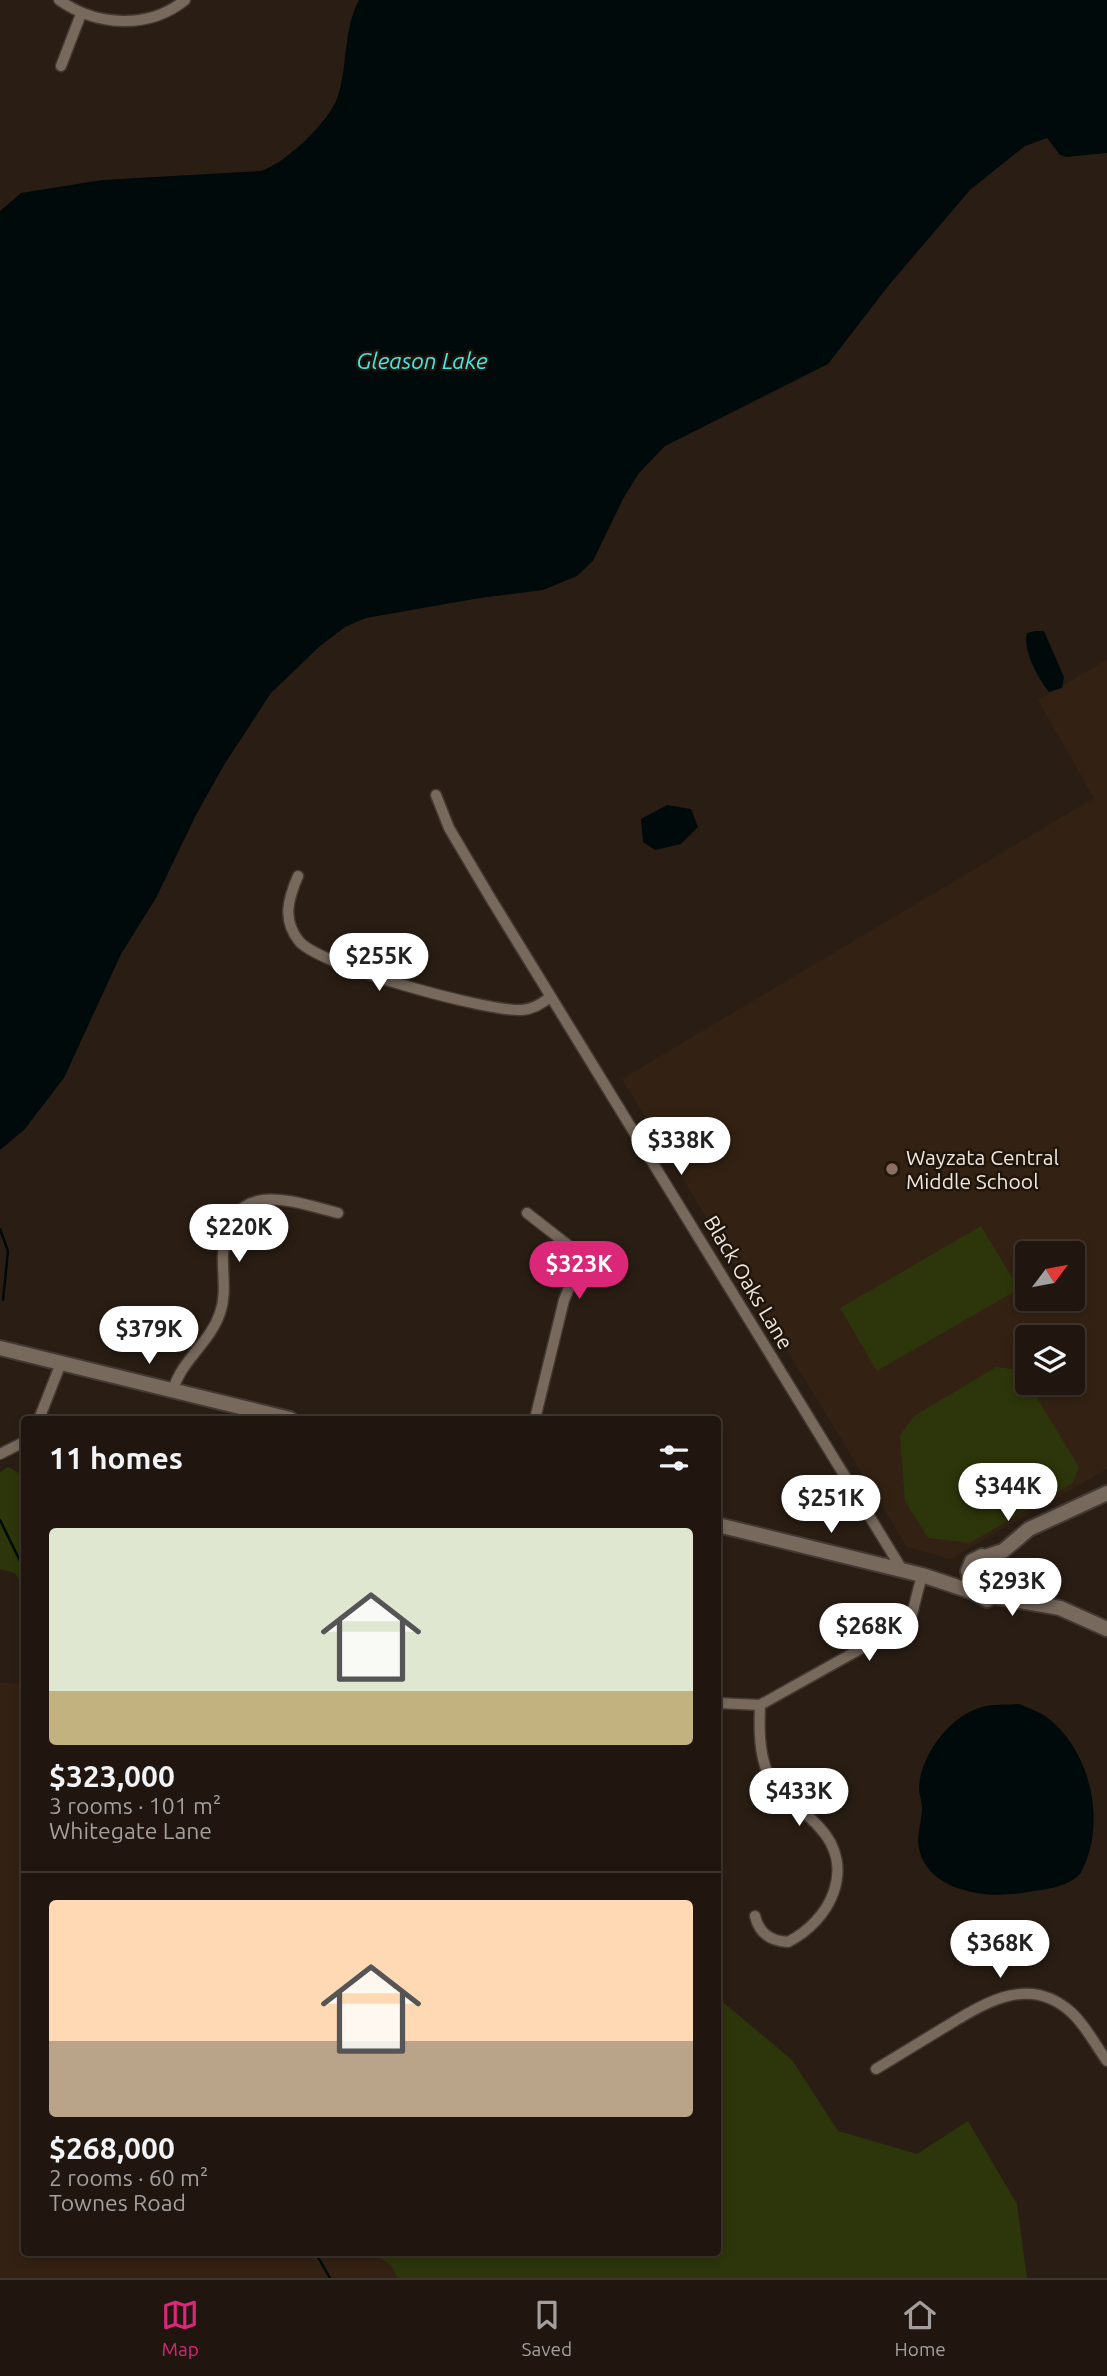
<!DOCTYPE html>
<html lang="en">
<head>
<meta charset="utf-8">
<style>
  body { margin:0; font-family:Ubuntu,sans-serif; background:#2d231d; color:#f1f3f6; height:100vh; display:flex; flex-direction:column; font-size:26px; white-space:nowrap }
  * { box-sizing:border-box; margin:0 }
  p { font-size:23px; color:#a29f9e }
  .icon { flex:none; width:38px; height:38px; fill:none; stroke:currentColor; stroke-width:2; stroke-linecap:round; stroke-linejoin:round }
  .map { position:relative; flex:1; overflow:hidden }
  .panel { position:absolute; left:21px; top:1416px; width:700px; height:840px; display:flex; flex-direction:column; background:#20160f; border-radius:7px; box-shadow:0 4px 10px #0003,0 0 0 2px #3d352f }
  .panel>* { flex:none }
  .needle { width:46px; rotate:58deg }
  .fabs { position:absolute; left:1015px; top:1241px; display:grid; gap:14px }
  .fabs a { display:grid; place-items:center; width:70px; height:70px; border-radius:7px; background:#20160f; box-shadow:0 4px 10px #0003,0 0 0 2px #3d352f; font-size:35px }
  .price { position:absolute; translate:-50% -60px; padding:0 16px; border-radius:24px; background:#fff; color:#222; font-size:23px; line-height:46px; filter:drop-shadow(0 2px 4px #0008) }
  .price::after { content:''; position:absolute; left:50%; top:42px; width:21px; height:16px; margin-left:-10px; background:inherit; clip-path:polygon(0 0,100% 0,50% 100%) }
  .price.current { background:#db2777; color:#fff }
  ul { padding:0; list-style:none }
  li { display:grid; align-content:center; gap:14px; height:371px; padding:0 28px }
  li+li { border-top:2px solid #3d352f }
  li span { display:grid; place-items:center; height:217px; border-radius:7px; color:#555 }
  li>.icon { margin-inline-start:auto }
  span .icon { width:126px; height:126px; fill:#fffc; stroke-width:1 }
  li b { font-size:30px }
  h2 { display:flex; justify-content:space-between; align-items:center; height:84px; padding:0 28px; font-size:30px }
  .tabs { display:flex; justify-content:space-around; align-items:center; height:98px; border-top:2px solid #3d352f; background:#20160f; font-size:19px; color:#a29f9e }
  .tabs a { display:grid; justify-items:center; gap:4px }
  .tabs .current { color:#db2777 }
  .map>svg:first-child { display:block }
  .built { fill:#332213; fill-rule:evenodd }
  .green { fill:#2d350a }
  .water { fill:#010a0a }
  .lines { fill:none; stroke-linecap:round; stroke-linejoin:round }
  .stream { stroke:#010a0a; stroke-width:2.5 }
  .street-casing { stroke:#433933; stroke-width:13 }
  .secondary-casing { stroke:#433933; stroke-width:18 }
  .street { stroke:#78695d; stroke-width:10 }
  .secondary { stroke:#78695d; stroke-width:14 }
  .education-dot { fill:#8d6e63; stroke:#20150b; stroke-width:2.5 }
  .labels { text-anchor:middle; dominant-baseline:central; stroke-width:5; stroke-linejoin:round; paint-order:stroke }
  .poi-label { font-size:21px; fill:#f0e7e0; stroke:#20150b; text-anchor:start }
  .street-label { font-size:21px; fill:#f0e7e0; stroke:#20150b }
  .water-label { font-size:23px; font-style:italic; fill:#47e5e7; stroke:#20150b }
</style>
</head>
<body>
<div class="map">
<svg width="1107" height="2278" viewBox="0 0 1107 2278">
  <rect width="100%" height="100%" fill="#2a1e14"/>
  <!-- built -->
  <g class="built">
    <path d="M1107,660v809l-157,90 -43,-12 -285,-468 472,-281 -56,-98zM1027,1253h46v45h-46zM1027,1337h46v45h-46z"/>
    <path d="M0,1682l16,2 8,6v562h348l20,14 5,12h-397z"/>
  </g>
  <!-- green -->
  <g class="green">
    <path d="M981,1226l38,63 -142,82 -37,-63z"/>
    <path d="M996,1367l24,3 59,97 -6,16 -103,60 -42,-5 -23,-37 -5,-66 14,-19z"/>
    <path d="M8,1467l16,9v111l-9,-14 -15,-4v-97z"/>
    <path d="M718,1998l74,62 46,71 79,23 51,-33 49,83 10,74h-630l-5,-12 -20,-14h346z"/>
  </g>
  <!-- water -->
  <g class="water">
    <path d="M359,0h748v153l-41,4 -6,-2 -13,-17 -22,8 -55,44 -81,95 -61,79 -163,82 -26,27 -16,26 -30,62 -16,15 -34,14 -63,8 -114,20 -21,9 -25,19 -49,47 -47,72 -28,50 -40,83 -35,56 -57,124 -40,52 -24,20v-939l21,-18 81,-13 159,-9c25,-8 69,-50 77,-75 10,-32 5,-66 21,-96z"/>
    <path d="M1035,631h9l20,46 -2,11 -13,4c-10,-12 -27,-42 -22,-59z"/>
    <path d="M667,805l24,4 7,18 -17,17 -26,6 -12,-8 -2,-23z"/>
    <path d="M1019,1704c9,4 21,8 29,14 45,35 59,110 32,156 -15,15 -37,15 -58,19 -36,6 -94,-2 -103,-44 -3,-13 3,-28 3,-42 0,-5 -2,-10 -3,-16 -1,-33 31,-76 63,-84 11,-3 25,-2 37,-3z"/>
  </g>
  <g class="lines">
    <!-- stream -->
    <g class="stream">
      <path d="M0,1229l8,22 -5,49"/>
      <path d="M0,1520l24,49"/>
      <path d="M315,2252l15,26"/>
    </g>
    <!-- street casing -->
    <g class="street-casing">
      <g id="street">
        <path d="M59,0c37,26 89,30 126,0"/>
        <path d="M61,66l20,-52"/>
        <path d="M436,795l13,33 42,71 412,672"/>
        <path d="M298,876c-10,23 -16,44 1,65 20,25 189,71 223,69 12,-1 20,-7 29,-13"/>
        <path d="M527,1213l41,32 7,20 -1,11 -10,24 -29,119"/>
        <path d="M173,1390c9,-31 37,-47 47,-77 7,-20 2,-39 3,-59 7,-77 65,-54 115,-41"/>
        <path d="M39,1419l22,-56"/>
        <path d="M0,1454l24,-12"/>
        <path d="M718,1703l42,2 136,-76 16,-15 10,-39"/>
        <path d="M755,1916c4,17 15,25 33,26 42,-21 69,-74 32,-114 -16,-19 -41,-31 -52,-54 -9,-21 -9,-46 -8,-69"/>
        <path d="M876,2069c23,-14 46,-28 69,-42 41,-25 85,-53 127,-14 14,13 24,33 35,48"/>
      </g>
    </g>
    <!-- secondary casing -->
    <g class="secondary-casing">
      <g id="secondary">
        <path d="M0,1348l290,71"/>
        <path d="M718,1525l204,50 51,17"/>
        <path d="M982,1556l14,7 6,18 -3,12 -12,7 -14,-8 -5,-21 4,-10z"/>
        <path d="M988,1556l15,-5 26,-22 78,-36"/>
        <path d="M996,1597l64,11 47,21"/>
      </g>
    </g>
    <!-- street -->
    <use href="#street" class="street"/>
    <!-- secondary -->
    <use href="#secondary" class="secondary"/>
  </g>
  <!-- markers -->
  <circle class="education-dot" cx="892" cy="1169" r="7"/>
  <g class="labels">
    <!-- poi labels -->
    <g class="poi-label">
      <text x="906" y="1157">Wayzata Central<tspan x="906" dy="24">Middle School</tspan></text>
    </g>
    <!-- street labels -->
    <g class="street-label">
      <text transform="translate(749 1282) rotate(59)">Black Oaks Lane</text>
    </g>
    <!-- water labels -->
    <g class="water-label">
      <text x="422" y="360">Gleason Lake</text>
    </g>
  </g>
</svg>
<div class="fabs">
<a><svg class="needle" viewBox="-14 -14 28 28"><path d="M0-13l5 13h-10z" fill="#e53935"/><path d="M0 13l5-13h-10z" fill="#a29f9e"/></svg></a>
<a><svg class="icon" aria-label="layers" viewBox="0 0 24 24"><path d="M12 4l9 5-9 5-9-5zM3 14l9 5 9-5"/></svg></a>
</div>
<b class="price" style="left:379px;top:993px">$255K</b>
<b class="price" style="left:681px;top:1177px">$338K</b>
<b class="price" style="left:239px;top:1264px">$220K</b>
<b class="price current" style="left:579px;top:1301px">$323K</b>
<b class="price" style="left:149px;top:1366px">$379K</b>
<b class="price" style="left:1008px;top:1523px">$344K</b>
<b class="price" style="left:831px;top:1535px">$251K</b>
<b class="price" style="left:1012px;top:1618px">$293K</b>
<b class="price" style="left:869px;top:1663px">$268K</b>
<b class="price" style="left:799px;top:1828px">$433K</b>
<b class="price" style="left:1000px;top:1980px">$368K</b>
<section class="panel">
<h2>11 homes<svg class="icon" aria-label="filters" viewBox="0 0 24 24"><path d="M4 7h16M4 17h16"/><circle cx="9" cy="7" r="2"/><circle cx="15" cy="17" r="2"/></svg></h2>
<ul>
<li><span style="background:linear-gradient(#dfe7d0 75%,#c2b280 0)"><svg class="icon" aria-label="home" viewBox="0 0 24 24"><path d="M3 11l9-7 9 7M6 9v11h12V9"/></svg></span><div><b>$323,000</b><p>3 rooms · 101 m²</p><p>Whitegate Lane</p></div></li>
<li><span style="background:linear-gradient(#ffd9b3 65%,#b9a48a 0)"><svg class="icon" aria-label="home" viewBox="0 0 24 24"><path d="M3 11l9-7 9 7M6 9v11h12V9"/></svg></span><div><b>$268,000</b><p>2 rooms · 60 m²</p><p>Townes Road</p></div></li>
</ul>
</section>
</div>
<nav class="tabs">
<a class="current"><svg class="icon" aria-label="map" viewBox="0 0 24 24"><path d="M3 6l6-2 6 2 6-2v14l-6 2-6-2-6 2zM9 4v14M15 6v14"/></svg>Map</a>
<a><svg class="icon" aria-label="saved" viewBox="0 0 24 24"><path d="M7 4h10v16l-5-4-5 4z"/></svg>Saved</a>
<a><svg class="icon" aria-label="home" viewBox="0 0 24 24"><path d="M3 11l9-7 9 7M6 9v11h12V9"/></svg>Home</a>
</nav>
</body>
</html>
